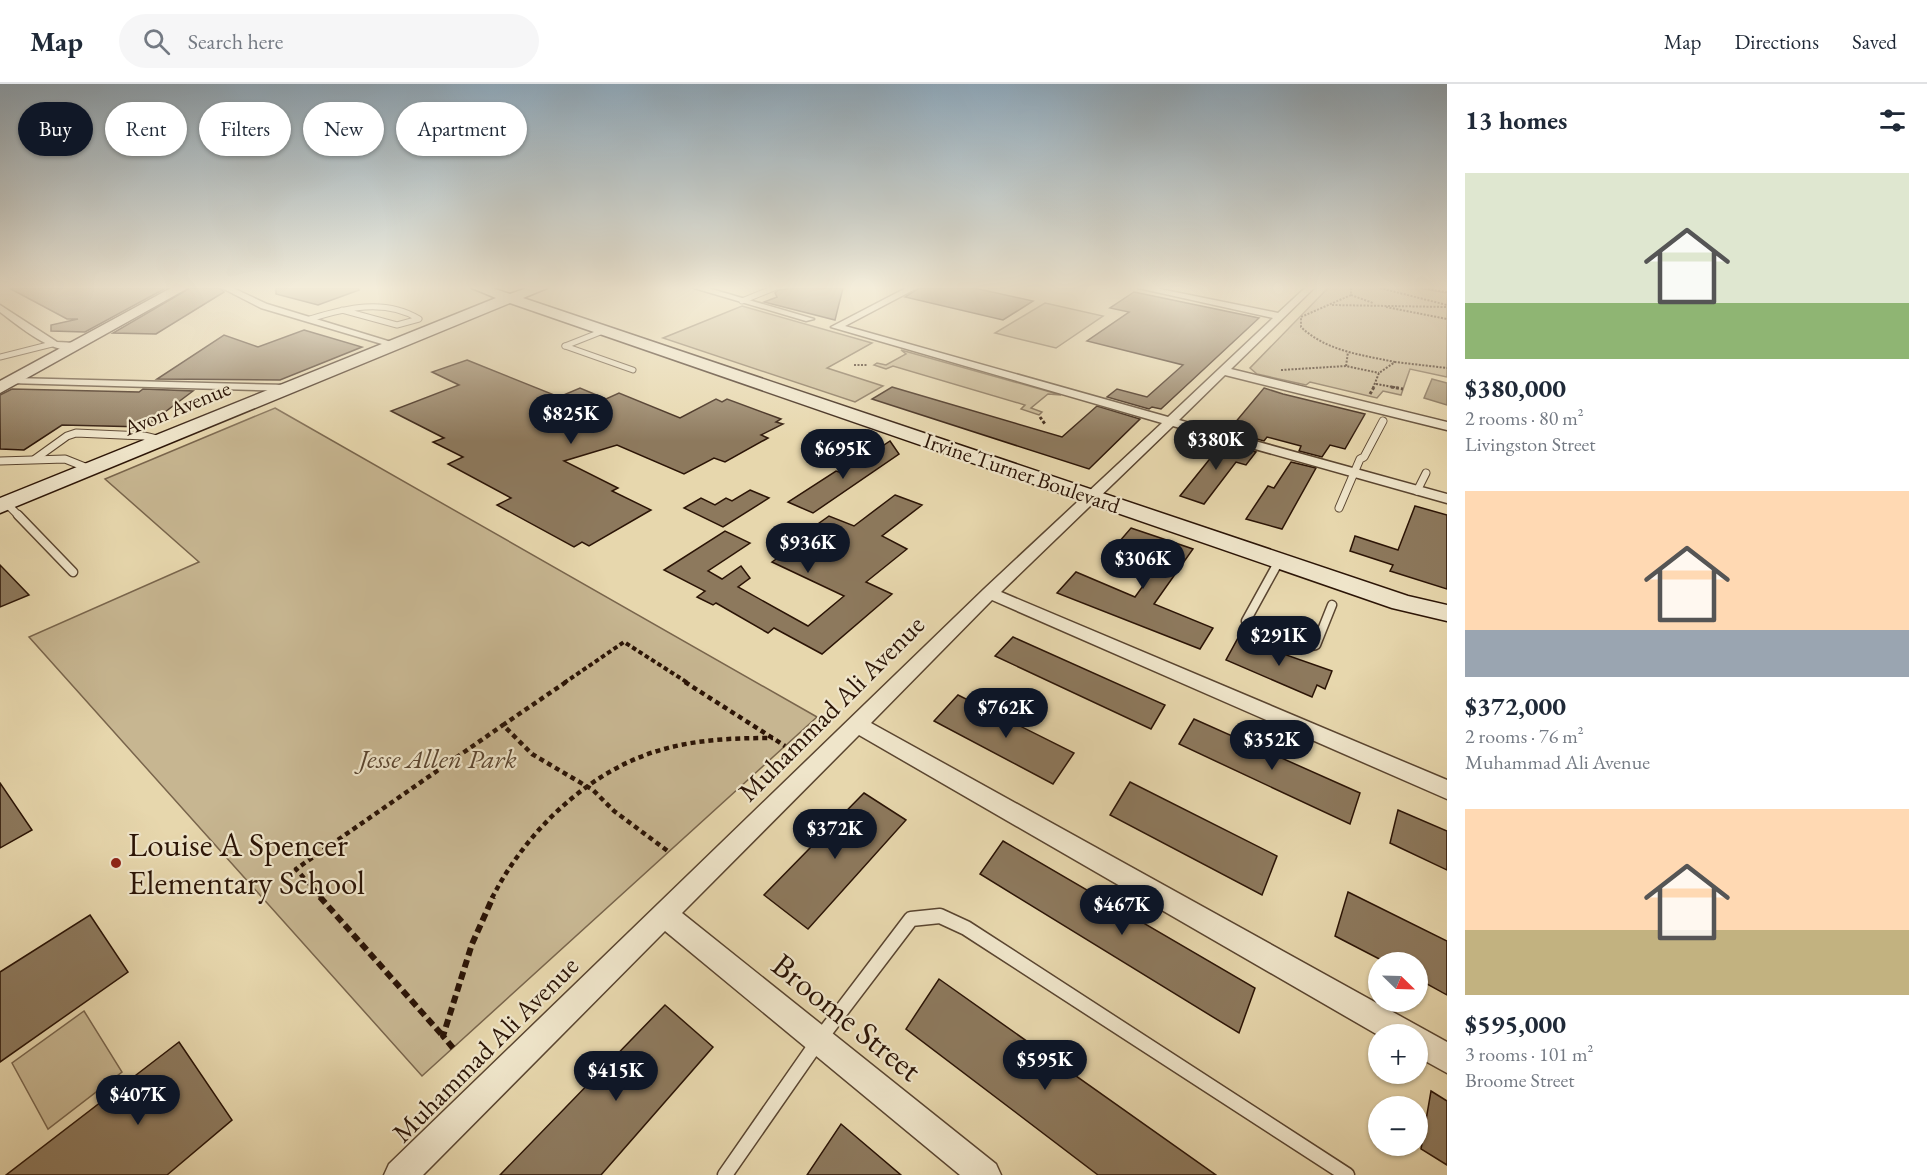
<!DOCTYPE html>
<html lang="en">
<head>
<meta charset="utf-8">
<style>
  body { margin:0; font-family:"EB Garamond",serif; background:#f6f6f7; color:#1f2937; height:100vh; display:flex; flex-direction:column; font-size:22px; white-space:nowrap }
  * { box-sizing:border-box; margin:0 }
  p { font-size:20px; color:#747a83 }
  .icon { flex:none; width:33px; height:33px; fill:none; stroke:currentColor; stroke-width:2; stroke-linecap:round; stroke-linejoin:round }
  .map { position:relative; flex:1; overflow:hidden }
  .drawer { display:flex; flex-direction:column; background:#fff; width:480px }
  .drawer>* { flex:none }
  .guide { position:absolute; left:18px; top:18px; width:570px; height:54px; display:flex; gap:12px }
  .needle { width:39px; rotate:113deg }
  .buttons { position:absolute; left:1368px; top:868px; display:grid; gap:12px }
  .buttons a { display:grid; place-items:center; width:60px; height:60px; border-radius:50%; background:#fff; box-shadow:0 2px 4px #0004; font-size:30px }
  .price { position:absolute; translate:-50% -51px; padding:0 14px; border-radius:21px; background:#111827; color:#fff; font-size:20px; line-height:39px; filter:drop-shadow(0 2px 3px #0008) }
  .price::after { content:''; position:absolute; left:50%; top:36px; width:18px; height:14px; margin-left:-9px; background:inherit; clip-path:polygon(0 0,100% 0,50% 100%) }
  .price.current { background:#222; color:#fff }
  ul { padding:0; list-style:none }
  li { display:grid; align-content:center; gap:12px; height:318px; padding:0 18px }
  li span { display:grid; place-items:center; height:186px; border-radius:0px; color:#555 }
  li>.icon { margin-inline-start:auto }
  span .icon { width:108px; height:108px; fill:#fffc; stroke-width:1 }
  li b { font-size:26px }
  h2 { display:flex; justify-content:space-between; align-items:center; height:72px; padding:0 18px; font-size:26px }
  .tag { padding:0 21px; border-radius:27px; background:#fff; box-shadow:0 2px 4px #0004; font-size:21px; line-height:54px }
  .tag.current { background:#111827; color:#fff }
  header { display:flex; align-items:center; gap:36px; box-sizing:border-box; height:84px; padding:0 30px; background:#fff; border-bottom:2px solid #e0e1e3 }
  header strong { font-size:28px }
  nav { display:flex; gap:33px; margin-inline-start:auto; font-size:21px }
  .search { width:420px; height:54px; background:#f6f6f7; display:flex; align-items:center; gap:15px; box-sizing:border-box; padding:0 21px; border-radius:33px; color:#747a83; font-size:22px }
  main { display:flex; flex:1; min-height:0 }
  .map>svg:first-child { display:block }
  .green { fill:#c7b691; stroke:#79654c; stroke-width:1.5 }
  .water { fill:#a79574; stroke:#756148; stroke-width:1.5 }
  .building { fill:#8d795d; stroke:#2b1406; stroke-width:1.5 }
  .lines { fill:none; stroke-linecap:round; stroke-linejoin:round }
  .lane-far3-casing { stroke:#5a4530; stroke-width:7 }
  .lane-far2-casing { stroke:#5a4530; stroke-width:9 }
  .lane-far1-casing { stroke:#5a4530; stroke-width:11 }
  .lane-casing { stroke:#5a4530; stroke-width:17 }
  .street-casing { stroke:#5a4530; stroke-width:3 }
  .secondary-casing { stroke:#2b1406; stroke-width:3 }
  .path-far4 { stroke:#2b1406; stroke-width:2; stroke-dasharray:2 1.5; stroke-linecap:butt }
  .path-far3 { stroke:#2b1406; stroke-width:3; stroke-dasharray:3 2; stroke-linecap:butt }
  .path-far2 { stroke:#2b1406; stroke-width:4; stroke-dasharray:4.5 3; stroke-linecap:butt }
  .path-far1 { stroke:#2b1406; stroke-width:4.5; stroke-dasharray:5 4; stroke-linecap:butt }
  .path { stroke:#2b1406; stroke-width:6; stroke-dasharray:8 4.5; stroke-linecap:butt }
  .lane-far3 { stroke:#efe5ca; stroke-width:5 }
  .lane-far2 { stroke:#efe5ca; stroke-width:7 }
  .lane-far1 { stroke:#efe5ca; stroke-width:8 }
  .lane { stroke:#efe5ca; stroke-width:14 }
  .street { fill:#efe5ca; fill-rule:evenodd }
  .secondary { fill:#efe5ca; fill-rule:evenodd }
  .poi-dot { fill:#8f2418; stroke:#efe5ca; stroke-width:2 }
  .labels { text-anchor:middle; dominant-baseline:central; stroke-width:4.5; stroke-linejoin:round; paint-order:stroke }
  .far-street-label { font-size:22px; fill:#2b1406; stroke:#efe5ca }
  .street-label { font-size:27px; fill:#2b1406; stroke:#efe5ca }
  .park-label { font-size:27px; font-style:italic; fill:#5a4530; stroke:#efe5ca }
  .near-poi-label { font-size:33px; fill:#2b1406; stroke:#efe5ca; text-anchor:start }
  .near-street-label { font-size:33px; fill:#2b1406; stroke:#efe5ca }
</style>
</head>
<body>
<header>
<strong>Map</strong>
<div class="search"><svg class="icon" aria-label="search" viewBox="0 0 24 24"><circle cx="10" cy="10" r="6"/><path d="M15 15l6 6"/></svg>Search here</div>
<nav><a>Map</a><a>Directions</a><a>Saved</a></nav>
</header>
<main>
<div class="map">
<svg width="1447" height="1091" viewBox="0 0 1447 1091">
  <rect width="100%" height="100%" fill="#e7d7ad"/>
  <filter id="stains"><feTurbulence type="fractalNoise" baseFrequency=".00333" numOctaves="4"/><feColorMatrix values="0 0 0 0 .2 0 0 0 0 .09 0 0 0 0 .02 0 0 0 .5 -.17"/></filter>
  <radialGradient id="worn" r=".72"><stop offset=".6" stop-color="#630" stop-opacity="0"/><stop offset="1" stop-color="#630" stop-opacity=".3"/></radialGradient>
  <!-- green -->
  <g class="green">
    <path d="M1328,204h90l29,5v84l-37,-8 -9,26 -18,-4 -6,7 -67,-16 -4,3 -49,-11 -7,-6z"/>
    <path d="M1045,219l58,13 -47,32 -61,-15z"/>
    <path d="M742,222l130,37 -45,25 56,18 -28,16 -192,-64z"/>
    <path d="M901,266l160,45 -13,-1 -17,14 11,4 -3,3 -18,-6 4,-4 -132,-39 -7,3 -12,-4 3,-2 9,2 20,-11z"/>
    <path d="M275,324l542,309 -395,359 -393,-439 170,-75 -94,-83z"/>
    <path d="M84,927l38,61 -74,57 -36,-66z"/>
  </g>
  <!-- water -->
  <path class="water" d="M1432,295l15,4v22l-23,-7z"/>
  <!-- building -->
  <g class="building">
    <path d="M9,204h157l-81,44 -34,-1v-6l27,-6h-11z"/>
    <path d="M190,204h30l4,4 -68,42 -43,-1z"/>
    <path d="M276,204h82l1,2 -41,15 -42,-11z"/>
    <path d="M795,204h48l-8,32 -71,-18 13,-5 -2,-4 3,-3z"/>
    <path d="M919,204h55l59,13 -30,19 -98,-23z"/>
    <path d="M1134,208l125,26 -98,91 -9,-2 -3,2 -42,-12 10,-8 30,8 36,-32 -96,-24 42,-29 -19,-4z"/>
    <path d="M304,246l58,17 -82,33 -123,-1 67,-44 34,12z"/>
    <path d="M467,276l92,37 21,-9 26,11 13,-6 61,25 36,-19 6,3 5,-3 54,20 -5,3 7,2 -22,11 7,3 -43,24 -11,-4 -30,16 -67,-29 -53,16 54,27 -6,3 39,19 -62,36 -7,-4 -8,5 -77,-42 14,-7 -63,-34 15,-7 -30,-15 11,-4 -53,-27 68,-26 -27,-13z"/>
    <path d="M892,303l170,50 35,-31 43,13 -51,50 -217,-70z"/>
    <path d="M1264,304l19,6 82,20 -20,35 -15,-4 -8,12 -23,-6 2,-5 -34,-9 -3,4 -36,-10z"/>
    <path d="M12,305l127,3 4,-3 50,2 -48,36 -83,-2 -38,25 -24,-1v-54z"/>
    <path d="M890,357l9,13 -86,59 -25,-11 48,-31 6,2z"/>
    <path d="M1220,358l36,10 -10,13 -10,-3 -32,42 -24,-8 33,-41 -4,-1z"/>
    <path d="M1291,378l25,6 -34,61 -36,-10 22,-33 6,2z"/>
    <path d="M750,406l19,8 -46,29 -39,-19 17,-10 14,7 11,-7 6,3z"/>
    <path d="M895,411l27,10 -40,31 25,13 -41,33 26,12 -70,60 -48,-26 -6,5 -52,-30 -3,2 -16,-8 8,-6 -41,-21 61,-39 25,12 -42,28 14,8 19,-13 9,12 -12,9 70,39 36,-30 -72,-34 43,-31 -4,-2 18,-13 25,10z"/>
    <path d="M1415,422l32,9v74l-57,-18 3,-6 -43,-14 5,-15 43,14z"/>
    <path d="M1131,444l62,21 -39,55 59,24 -13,21 -143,-56 19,-21 59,25 23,-32 -45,-16z"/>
    <path d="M0,481l29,30 -29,12z"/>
    <path d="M1013,553l152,68 -14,24 -156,-73z"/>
    <path d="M1238,554l94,33 -7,18 -8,-4 -5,12 -86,-37z"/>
    <path d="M958,611l116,58 -21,31 -119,-63z"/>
    <path d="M1194,635l166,74 -10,31 -171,-80z"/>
    <path d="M1130,698l147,74 -15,39 -152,-80z"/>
    <path d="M0,699l32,47 -32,18z"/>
    <path d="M864,709l42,27 -98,109 -44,-34z"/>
    <path d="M1398,726l49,21v39l-57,-27z"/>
    <path d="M1003,757l252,147 -16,45 -259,-159z"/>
    <path d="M1348,808l99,49v54l-29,-16v-16h-31l-52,-27z"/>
    <path d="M90,831l38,57 -128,90v-90z"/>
    <path d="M939,895l277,196h-118l-192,-146z"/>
    <path d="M665,921l48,42 -112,128h-101z"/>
    <path d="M179,958l53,78 -65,55h-161z"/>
    <path d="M1431,1007l16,10v64l-26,-16z"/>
    <path d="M841,1040l60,51h-94z"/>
  </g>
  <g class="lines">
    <!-- lane-far3 casing -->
    <g class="lane-far3-casing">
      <g id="lane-far3">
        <path d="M742,217l32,-13"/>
        <path d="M310,235c35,-11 75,-21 109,0l-22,6 -55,-15"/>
        <path d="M565,262l68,24"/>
        <path d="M565,262l38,-15"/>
        <path d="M0,273l52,-13"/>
      </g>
    </g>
    <!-- lane-far2 casing -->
    <g class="lane-far2-casing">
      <g id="lane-far2">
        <path d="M35,375l32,-23 9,-3 68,3 17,4"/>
        <path d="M0,377l65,-2 25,10"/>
        <path d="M1417,407l9,-18"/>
        <path d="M7,420l13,13"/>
        <path d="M1339,424l21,-49 4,-2 19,-36"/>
      </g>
    </g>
    <!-- lane-far1 casing -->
    <g class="lane-far1-casing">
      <g id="lane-far1">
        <path d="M18,431l55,57"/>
        <path d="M1279,477l-33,60 1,5 54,22 15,-3 16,-40"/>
      </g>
    </g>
    <!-- lane casing -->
    <g class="lane-casing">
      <path id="lane" d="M725,1091l94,-135 92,-121 29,-3 26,12 381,247"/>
    </g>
    <!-- street casing -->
    <g class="street-casing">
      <g id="street">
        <path d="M222,204h11l34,16 134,41 -9,2 -131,-39z"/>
        <path d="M694,204h14l106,31 -8,2z"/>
        <path d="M906,204h11l-72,38 323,91 105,-99 -135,-30h17l123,25 27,-25h9l-83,81 216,53v8l-222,-55 -46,45 268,74v9l-274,-77 -172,166 446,188v19l-455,-199 -121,123 576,319v31l-29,-16v-22h-40l-519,-300 -177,178 314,251 5,11h-41l-295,-244 -242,244h-39l5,-11 595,-575 178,-166 -331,-96z"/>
        <path d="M0,221l57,37 19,1 5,3c-21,16 -63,-21 -81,-34z"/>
        <path d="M13,294l275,7 6,3 -6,3 -279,-8 -2,-2z"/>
      </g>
    </g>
    <!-- secondary casing -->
    <g class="secondary-casing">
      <g id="secondary">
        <path d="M171,204h17l-188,105v-12z"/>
        <path d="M472,204h20l18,6 17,-6h20l-24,10 885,298 39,9v16l-55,-13 -882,-305 -510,210v-15l496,-200z"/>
      </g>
    </g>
    <!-- path-far4 -->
    <g class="path-far4">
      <path d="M1351,204v7l22,8"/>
      <path d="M1380,204l67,17"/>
      <path d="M1421,204l26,4"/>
      <path d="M1351,211l-50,22v10c25,24 61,28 94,35"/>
      <path d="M1332,221l115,2"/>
      <path d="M1386,223l61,12"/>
      <path d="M854,281h13"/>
      <path d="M1346,282l2,-14"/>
      <path d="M1281,286l65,-4 33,7"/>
      <path d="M1376,300l23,4"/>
      <path d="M1373,304l6,-15 16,-11 52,6"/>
    </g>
    <!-- path-far3 -->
    <g class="path-far3">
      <path d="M1391,303l12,2"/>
      <path d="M1370,310l4,-7"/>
      <path d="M1040,333l5,7"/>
    </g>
    <!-- path-far2 -->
    <path class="path-far2" d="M564,599l60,-41 64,41"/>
    <!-- path-far1 -->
    <g class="path-far1">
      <path d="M566,598l-63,43 29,29 61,36 21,21 55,41"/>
      <path d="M685,598l100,64"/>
      <path d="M322,814l-26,-29 207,-144"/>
      <path d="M492,814c34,-67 98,-129 172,-149 36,-10 72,-11 109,-11"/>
    </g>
    <!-- path -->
    <g class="path">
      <path d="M320,813l122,138"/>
      <path d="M453,964l-10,-12 29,-92 21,-47"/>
    </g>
    <!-- lane-far3 -->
    <use href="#lane-far3" class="lane-far3"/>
    <!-- lane-far2 -->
    <use href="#lane-far2" class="lane-far2"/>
    <!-- lane-far1 -->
    <use href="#lane-far1" class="lane-far1"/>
    <!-- lane -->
    <use href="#lane" class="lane"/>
    <!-- street -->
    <use href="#street" class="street"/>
    <!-- secondary -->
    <use href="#secondary" class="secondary"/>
  </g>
  <!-- sky -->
  <linearGradient id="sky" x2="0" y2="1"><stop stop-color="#8ea8ba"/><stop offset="0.57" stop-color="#f4edda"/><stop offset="1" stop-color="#f4edda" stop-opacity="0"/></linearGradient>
  <rect width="1447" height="357" fill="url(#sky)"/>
  <!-- markers -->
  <circle class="poi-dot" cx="116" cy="779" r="6"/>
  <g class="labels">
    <!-- far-street labels -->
    <g class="far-street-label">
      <text transform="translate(177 324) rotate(-22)">Avon Avenue</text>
      <text transform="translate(1022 389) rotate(19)">Irvine Turner Boulevard</text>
    </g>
    <!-- street labels -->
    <g class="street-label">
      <text transform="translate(831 624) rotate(-45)">Muhammad Ali Avenue</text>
      <text transform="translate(485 965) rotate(-45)">Muhammad Ali Avenue</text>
    </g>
    <!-- park labels -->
    <g class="park-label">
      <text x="438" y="674">Jesse Allen Park</text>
    </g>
    <!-- near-poi labels -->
    <g class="near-poi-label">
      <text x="128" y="760">Louise A Spencer<tspan x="128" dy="38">Elementary School</tspan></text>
    </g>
    <!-- near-street labels -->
    <g class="near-street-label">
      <text transform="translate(847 933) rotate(39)">Broome Street</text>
    </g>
  </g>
  <rect width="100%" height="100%" filter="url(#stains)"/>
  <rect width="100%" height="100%" fill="url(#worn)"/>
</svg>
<div class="buttons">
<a><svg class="needle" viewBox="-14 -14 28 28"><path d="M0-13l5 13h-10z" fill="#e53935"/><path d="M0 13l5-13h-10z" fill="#747a83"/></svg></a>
<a>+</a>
<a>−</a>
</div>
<b class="price" style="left:571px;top:361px">$825K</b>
<b class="price current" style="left:1216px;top:387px">$380K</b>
<b class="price" style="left:843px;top:396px">$695K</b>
<b class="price" style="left:808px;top:490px">$936K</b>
<b class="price" style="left:1143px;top:506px">$306K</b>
<b class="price" style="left:1279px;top:583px">$291K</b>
<b class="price" style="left:1006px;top:655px">$762K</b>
<b class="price" style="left:1272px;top:687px">$352K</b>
<b class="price" style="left:835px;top:776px">$372K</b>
<b class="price" style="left:1122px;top:852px">$467K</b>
<b class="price" style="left:1045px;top:1007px">$595K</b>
<b class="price" style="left:616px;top:1018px">$415K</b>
<b class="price" style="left:138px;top:1042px">$407K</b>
<div class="guide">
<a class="tag current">Buy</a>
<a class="tag">Rent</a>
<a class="tag">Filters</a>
<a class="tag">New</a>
<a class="tag">Apartment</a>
</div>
</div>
<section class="drawer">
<h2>13 homes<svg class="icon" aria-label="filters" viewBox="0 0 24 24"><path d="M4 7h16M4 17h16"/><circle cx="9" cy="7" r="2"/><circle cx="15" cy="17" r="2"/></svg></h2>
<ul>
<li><span style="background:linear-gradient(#dfe7d0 70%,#8fb573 0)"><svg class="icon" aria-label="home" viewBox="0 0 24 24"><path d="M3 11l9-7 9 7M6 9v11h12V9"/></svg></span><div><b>$380,000</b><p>2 rooms · 80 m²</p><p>Livingston Street</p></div></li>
<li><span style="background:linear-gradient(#ffd9b3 75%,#9aa5b1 0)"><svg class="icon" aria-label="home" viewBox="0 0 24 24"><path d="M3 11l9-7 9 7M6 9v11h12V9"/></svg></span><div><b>$372,000</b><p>2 rooms · 76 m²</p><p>Muhammad Ali Avenue</p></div></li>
<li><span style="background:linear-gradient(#ffd9b3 65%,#c2b280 0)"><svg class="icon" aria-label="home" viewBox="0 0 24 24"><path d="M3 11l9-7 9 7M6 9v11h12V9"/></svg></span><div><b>$595,000</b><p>3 rooms · 101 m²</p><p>Broome Street</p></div></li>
</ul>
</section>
</main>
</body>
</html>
